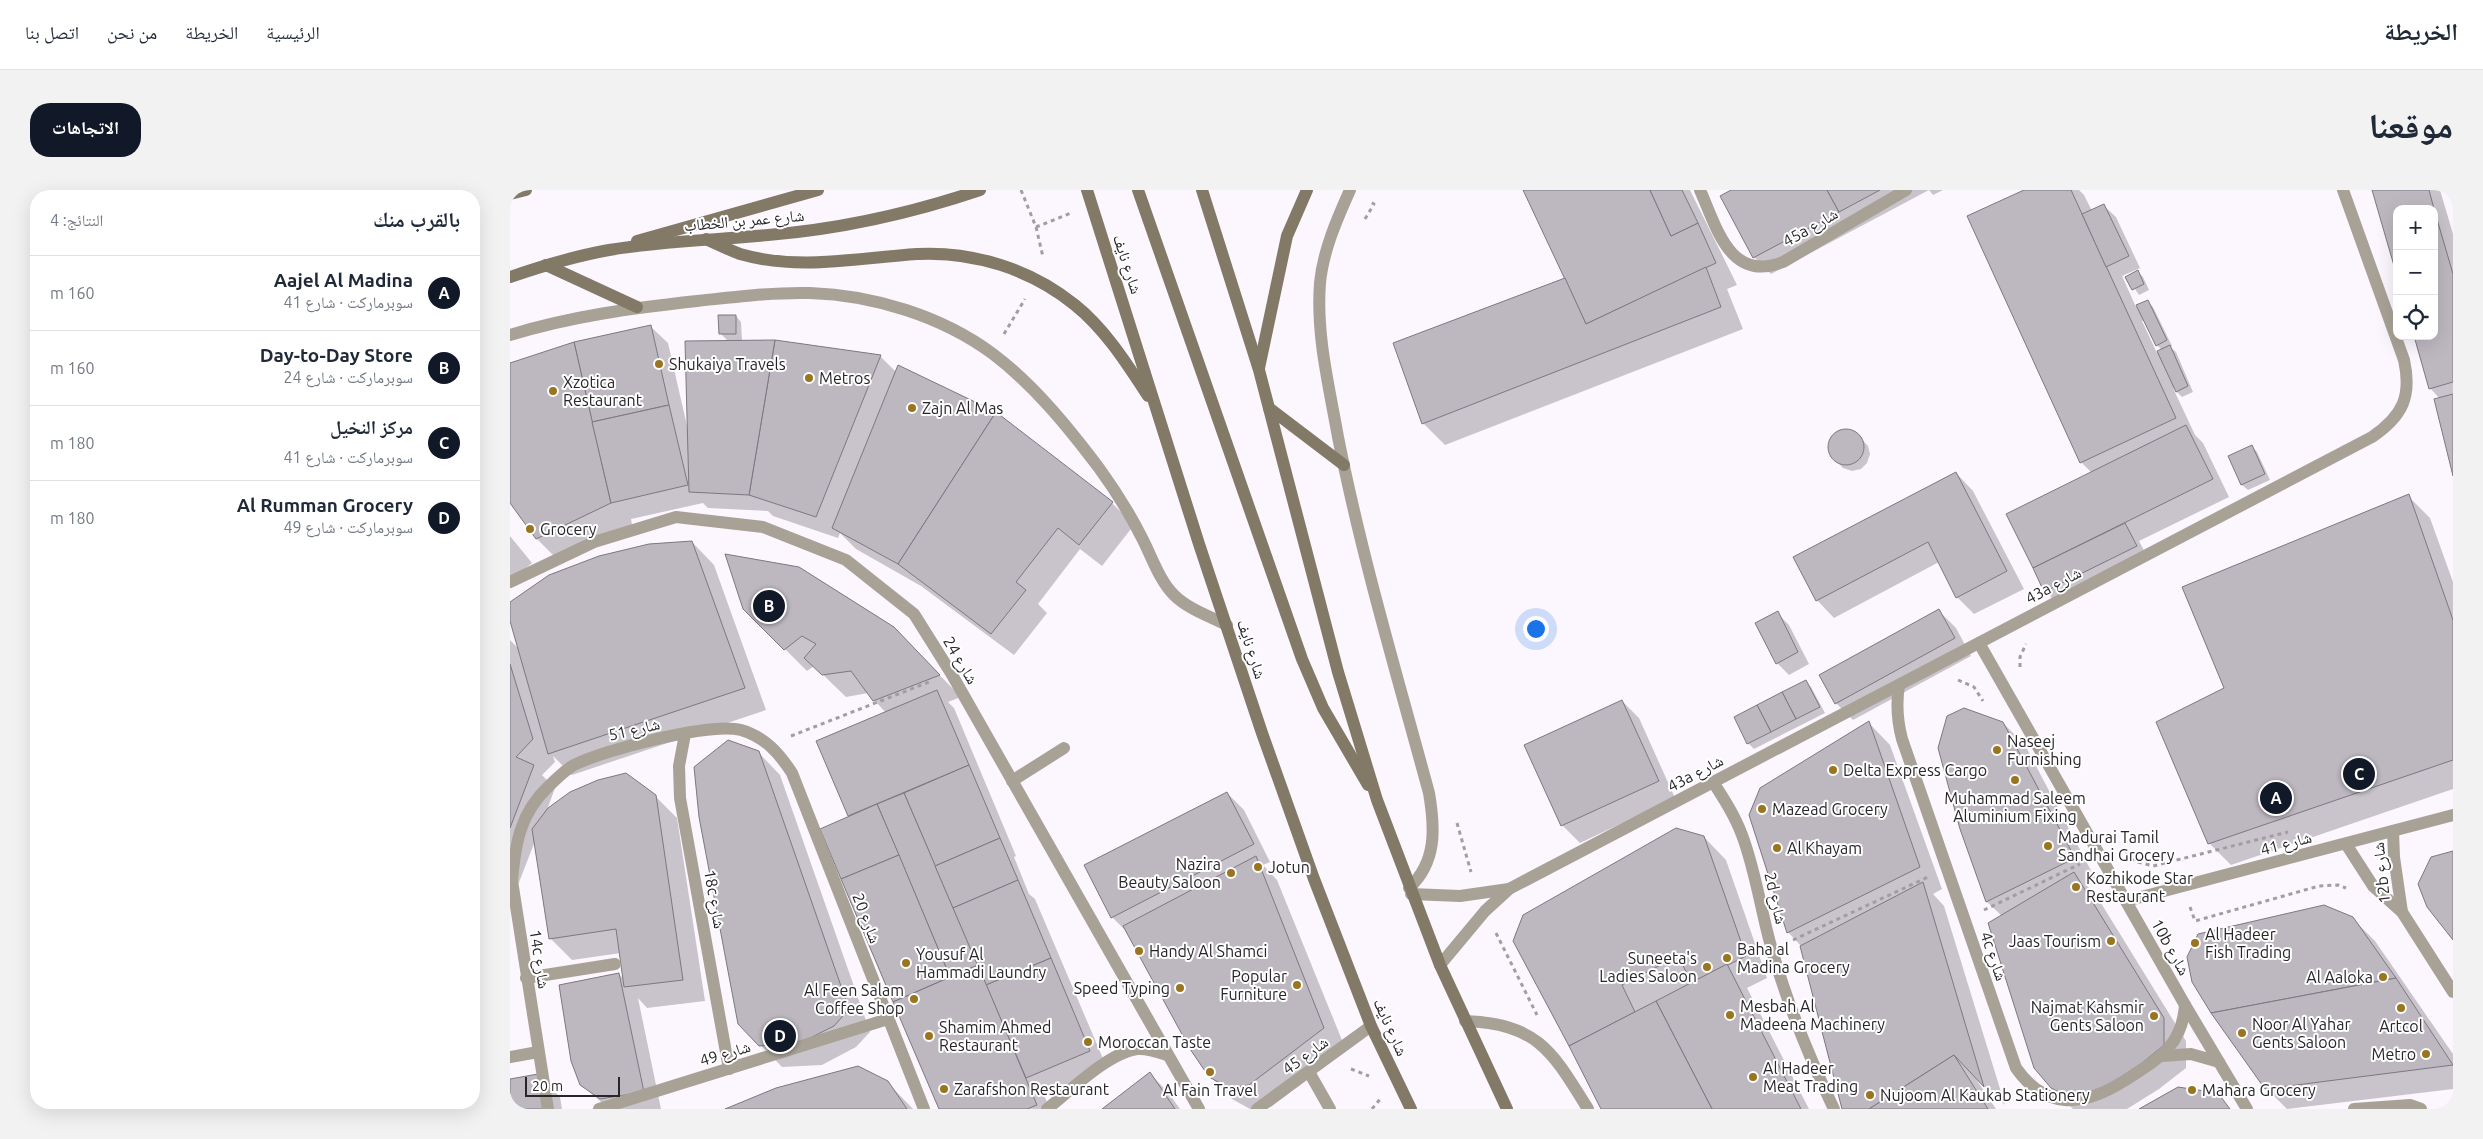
<!DOCTYPE html>
<html lang="ar">
<meta charset="utf-8">
<style>
body{margin:0;font-family:Ubuntu,"Noto Naskh Arabic",sans-serif;background:#f2f2f3;color:#1f2937;direction:rtl}
.controls{position:absolute;right:15px;top:15px;display:grid;overflow:hidden;border-radius:10px;box-shadow:0 5px 20px #0002}
.controls button{width:45px;height:45px;display:grid;place-items:center;padding:0;border:0;border-bottom:1px solid #e0e1e3;background:#fff;color:#1f2937;font:25px sans-serif}
.scale{position:absolute;left:15px;bottom:12px;width:95px;box-sizing:border-box;padding-left:5px;border:2px solid #272529;border-top:0;font-size:14px;line-height:18px;white-space:nowrap;color:#272529;-webkit-text-stroke:4px #fff;paint-order:stroke}
.you{position:absolute;left:1025px;top:438px;width:18px;height:18px;margin:-12px;border:4px solid #fff;border-radius:50%;background:#1a73e8;box-shadow:0 0 0 8px #1a73e833}
.badge{display:grid;place-items:center;width:32px;height:32px;border-radius:50%;background:#111827;color:#fff;font-size:16px;font-weight:700}
.pin{position:absolute;translate:-50% -50%;border:2px solid #fff;box-shadow:0 1px 5px #0006}
.list{margin:0;padding:0;list-style:none}
h2{display:flex;justify-content:space-between;align-items:center;height:65px;margin:0;padding:0 20px;font-size:21px}
h2 small{font-size:16px;font-weight:400;color:#747a83}
.list li{display:grid;grid-template-columns:32px 1fr auto;gap:15px;align-items:center;box-sizing:border-box;height:75px;padding:0 20px;border-top:1px solid #e0e1e3}
.list b{display:block;font-size:19px;white-space:nowrap}
.list p{margin:0;font-size:16px;white-space:nowrap;color:#747a83}
.list em{font-size:16px;font-style:normal;color:#747a83}
.icon{flex:none;width:28px;height:28px;fill:none;stroke:currentColor;stroke-width:2;stroke-linecap:round;stroke-linejoin:round}
.map{position:relative;flex:none;width:1943px;height:919px;overflow:hidden;direction:ltr;border-radius:20px}
header{display:flex;align-items:center;gap:30px;box-sizing:border-box;height:70px;padding:0 25px;background:#fff;border-bottom:1px solid #e0e1e3}
header strong{font-size:24px}
nav{display:flex;gap:28px;margin-inline-start:auto;font-size:18px}
.intro{display:flex;align-items:center;justify-content:space-between;box-sizing:border-box;height:120px;padding:0 30px}
h1{margin:0;font-size:35px}
.button{padding:12px 22px;border-radius:20px;background:#111827;color:#fff;font-size:18px;font-weight:700}
main{display:flex;gap:30px;padding:0 30px}
aside{flex:1;background:#fff;border-radius:20px;box-shadow:0 5px 20px #0002}
.map>svg:first-child{display:block}
</style>
<header>
<strong>الخريطة</strong>
<nav><a>الرئيسية</a><a>الخريطة</a><a>من نحن</a><a>اتصل بنا</a></nav>
</header>
<div class="intro"><h1>موقعنا</h1><a class="button">الاتجاهات</a></div>
<main>
<div class="map">
<svg width="1943" height="919" viewBox="0 0 1943 919">
<rect width="100%" height="100%" fill="#fcf6fe"/>
<g fill="#0003" fill-rule="evenodd">
<polygon points="1014,0 1180,0 1227,95 1217,99 1233,139 935,255 913,233 1056,88"/>
<polygon points="1223,0 1433,0 1423,5 1419,0 1261,84 1244,67"/>
<path d="M 1517,0 L 1569,0 L 1574,5 L 1582,21 L 1594,16 L 1606,27 L 1630,78 L 1612,86 L 1626,117 L 1637,111 L 1643,117 L 1662,156 L 1660,157 L 1666,162 L 1683,202 L 1672,207 L 1663,198 L 1685,245 L 1693,253 L 1719,307 L 1629,351 L 1638,368 L 1547,413 L 1535,401 L 1498,325 L 1582,283 L 1571,272 ZM 1634,130 L 1647,155 L 1652,160 L 1647,163 L 1632,131 Z"/>
<polygon points="1863,0 1930,0 1943,44 1943,281 1930,209 1920,198 1924,146 1924,19 1887,19"/>
<polygon points="1628,82 1633,87 1639,100 1629,105 1617,87"/>
<polygon points="226,126 231,132 232,151 370,166 386,182 602,313 624,335 592,376 570,359 528,414 537,423 504,465 411,396 346,359 330,343 328,348 263,326 258,321 198,318 193,313 121,329 122,335 49,371 27,349 0,311 0,174 140,136 158,153 178,240 218,151 210,143"/>
<polygon points="1337,240 1346,243 1358,256 1360,264 1357,273 1351,279 1342,281 1333,278 1321,265 1319,256 1322,247 1329,241"/>
<polygon points="1742,256 1747,262 1760,290 1738,300 1732,295 1719,266"/>
<polygon points="1446,283 1463,301 1514,399 1464,424 1447,407 1429,372 1324,428 1307,410"/>
<polygon points="1898,306 1920,328 1943,392 1943,599 1721,675 1699,653 1716,498"/>
<polygon points="0,346 22,373 0,391"/>
<polygon points="182,352 204,375 256,520 62,585 43,566 45,572 32,585 45,598 37,620 145,606 167,628 195,811 137,818 128,808 151,919 99,919 71,894 109,784 114,790 111,763 62,770 40,748 25,651 8,695 0,692 0,450 10,460 0,427 0,413"/>
<polygon points="1429,421 1446,438 1461,466 1343,530 1326,513"/>
<polygon points="1267,423 1279,435 1299,474 1279,485 1267,473"/>
<polygon points="257,441 406,461 451,507 438,512 444,518 506,666 504,667 519,704 525,709 597,878 534,905 540,919 430,919 333,689 340,627 308,552 376,523 358,503 336,507 304,476 297,481"/>
<polygon points="1296,492 1301,497 1315,523 1244,559 1238,553"/>
<polygon points="1112,511 1129,528 1165,608 1070,653 1052,635"/>
<polygon points="1359,533 1380,555 1432,699 1423,704 1434,716 1495,915 1466,889 1486,919 1333,919 1291,756 1278,742"/>
<polygon points="1493,533 1515,555 1586,690 1576,695 1586,705 1676,851 1676,878 1649,899 1617,919 1563,919 1542,898 1492,726 1477,712 1451,639"/>
<polygon points="248,562 270,585 360,842 346,857 312,875 272,877 229,833"/>
<polygon points="717,603 734,620 760,672 753,675 767,690 836,860 761,917 748,919 740,919 722,909 700,886 619,744 602,727"/>
<polygon points="1194,647 1216,670 1257,788 1237,798 1299,919 1092,919 1004,751"/>
<polygon points="1842,728 1865,751 1943,864 1943,899 1777,919 1756,898"/>
<polygon points="640,884 657,901 670,919 594,919"/>
<polygon points="28,885 50,907 52,919 0,919 0,890"/>
<polygon points="377,892 403,919 218,919"/>
</g>
<g fill="#bdb7c0" stroke="#7d7780">
<polygon points="1013,0 1140,0 1161,46 1188,33 1206,73 1076,134"/>
<polygon points="1140,0 1172,0 1188,33 1161,46"/>
<polygon points="1221,0 1317,0 1329,22 1243,68 1210,6"/>
<polygon points="1317,0 1370,0 1329,22"/>
<polygon points="1514,0 1561,0 1666,228 1570,273 1457,26"/>
<polygon points="1862,0 1919,0 1924,19 1887,19 1887,86"/>
<polygon points="1594,14 1619,66 1596,77 1572,24"/>
<polygon points="1924,19 1943,84 1943,192 1919,199 1904,146 1924,146"/>
<polygon points="1196,77 1211,117 912,234 883,153 1055,88 1076,134"/>
<polygon points="1628,80 1634,94 1622,100 1615,87"/>
<polygon points="1638,110 1657,150 1646,156 1626,115"/>
<polygon points="208,125 226,125 226,144 209,144"/>
<polygon points="141,135 159,215 82,232 64,152"/>
<polygon points="265,150 371,165 306,327 239,305"/>
<polygon points="265,150 239,305 179,302 175,151"/>
<polygon points="64,152 101,313 26,349 0,313 0,173"/>
<polygon points="1660,155 1678,196 1666,202 1647,161"/>
<polygon points="388,175 486,222 388,374 322,338"/>
<polygon points="1943,204 1943,286 1924,209"/>
<polygon points="159,215 178,295 101,313 82,232"/>
<polygon points="486,222 603,312 569,355 548,338 506,392 516,400 481,444 388,374"/>
<polygon points="1676,235 1703,289 1523,378 1496,324"/>
<circle cx="1336" cy="257" r="18"/>
<polygon points="1742,255 1755,284 1731,295 1718,266"/>
<polygon points="1446,282 1497,381 1446,408 1418,352 1306,411 1283,367"/>
<polygon points="1899,304 1943,430 1943,570 1698,654 1646,532 1714,498 1672,397"/>
<polygon points="1615,333 1627,356 1534,402 1523,378"/>
<polygon points="182,351 235,498 38,564 0,431 0,412 39,385 89,366 139,354"/>
<polygon points="215,364 289,377 384,437 430,485 363,511 341,481 312,485 294,468 306,454 292,446 274,460 233,419"/>
<polygon points="1429,419 1445,448 1325,514 1309,485"/>
<polygon points="1268,421 1288,462 1266,474 1245,433"/>
<polygon points="0,474 23,549 6,567 24,575 0,638"/>
<polygon points="1296,490 1310,517 1286,529 1272,502"/>
<polygon points="427,500 459,575 338,626 306,551"/>
<polygon points="1272,502 1286,529 1261,542 1247,515"/>
<polygon points="1112,510 1149,591 1051,636 1014,555"/>
<polygon points="1247,515 1261,542 1237,554 1224,527"/>
<polygon points="1454,518 1493,532 1565,668 1476,712 1450,639 1428,558 1437,526"/>
<polygon points="1359,531 1410,677 1277,743 1239,625 1250,598"/>
<polygon points="218,550 249,561 339,819 324,836 290,853 249,856 228,834 189,627 184,577"/>
<polygon points="459,575 490,648 425,676 394,603"/>
<polygon points="116,583 146,605 173,790 114,797 106,739 39,749 22,639 38,618 60,602 88,590"/>
<polygon points="717,602 744,654 601,728 574,675"/>
<polygon points="394,603 468,775 440,787 367,614"/>
<polygon points="367,614 389,665 331,689 310,639"/>
<polygon points="1166,638 1194,646 1236,766 1182,793 1168,766 1112,795 1125,822 1059,856 1003,751 1013,725"/>
<polygon points="490,648 508,690 443,718 425,676"/>
<polygon points="1943,661 1943,750 1917,717 1908,694 1921,667"/>
<polygon points="389,665 440,787 383,812 331,689"/>
<polygon points="746,666 814,838 739,895 719,898 699,887 680,859 613,736"/>
<polygon points="1564,682 1654,828 1654,855 1627,877 1593,898 1561,908 1541,898 1524,878 1478,733"/>
<polygon points="508,690 541,768 476,795 443,718"/>
<polygon points="1413,692 1474,897 1444,865 1359,919 1332,919 1290,756"/>
<polygon points="1814,715 1843,727 1886,788 1701,823 1682,792 1677,767 1688,744"/>
<polygon points="541,768 580,861 516,888 476,795"/>
<polygon points="1217,774 1291,919 1202,919 1146,811"/>
<polygon points="468,775 527,915 517,919 429,919 383,812"/>
<polygon points="109,783 134,902 90,909 70,895 61,871 49,795"/>
<polygon points="1886,788 1943,875 1755,899 1701,823"/>
<polygon points="1146,811 1202,919 1091,919 1059,856"/>
<polygon points="1444,865 1478,919 1359,919"/>
<polygon points="348,876 378,891 397,919 215,919 266,898"/>
<polygon points="640,882 665,919 592,919"/>
<polygon points="28,884 34,919 0,919 0,889"/>
<polygon points="1668,897 1708,903 1720,919 1629,919"/>
</g>
<g fill="none" stroke-linecap="round" stroke-linejoin="round">
<g stroke="#a19da3" stroke-width="3" stroke-dasharray="4 4" stroke-linecap="butt">
<polyline points="511,0 526,37 533,67"/>
<polyline points="855,29 864,14 859,11"/>
<polyline points="526,37 561,23"/>
<polyline points="494,144 515,109"/>
<polyline points="1510,477 1510,467 1516,454"/>
<polyline points="1448,490 1464,497 1473,511"/>
<polyline points="281,546 419,492"/>
<polyline points="947,633 961,682"/>
<polyline points="1616,662 1624,671 1643,676 1778,642"/>
<polyline points="1680,717 1685,731 1809,696 1828,695 1836,698"/>
<polyline points="1474,720 1570,674"/>
<polyline points="986,743 1027,825"/>
<polyline points="1283,750 1418,687"/>
<polyline points="841,879 859,886"/>
<polyline points="862,919 871,908"/>
</g>
<g stroke="#a8a296" stroke-width="12">
<path d="M 840,0 C 827,29 813,61 810,93 C 806,145 819,196 828,247 C 852,368 887,485 919,603 C 925,638 927,672 899,698"/>
<path d="M 0,145 C 62,126 123,118 187,111 C 225,107 262,102 300,103 C 363,105 432,126 483,164 C 524,195 558,237 589,278 C 605,300 620,324 632,348 C 642,367 649,390 664,405 C 678,419 699,426 717,435"/>
<polyline points="502,591 554,558"/>
<path d="M 955,831 C 1028,834 1042,861 1078,919"/>
<polyline points="799,882 820,919"/>
<polyline points="1844,919 1900,915 1911,919"/>
</g>
<g stroke="#a8a296" stroke-width="12">
<path d="M 1190,0 C 1207,38 1220,93 1273,72 L 1396,0"/>
<polyline points="0,392 84,352 166,327 253,337 336,370 404,424 441,483 689,919"/>
<polyline points="1469,453 1675,815 1737,919"/>
<path d="M 1389,495 C 1386,514 1387,530 1392,549 L 1506,878 C 1535,919 1571,918 1614,891 C 1646,870 1672,858 1675,815"/>
<polyline points="175,544 169,576 170,608 219,879"/>
<path d="M 1203,592 C 1214,609 1225,626 1232,645 C 1246,682 1251,722 1262,760 C 1278,815 1299,867 1324,919"/>
<polyline points="1883,641 1884,667 1892,722"/>
<polyline points="1836,654 1863,696 1892,722 1943,802"/>
<polyline points="901,704 950,706 999,699"/>
<polyline points="1616,711 1943,625"/>
<path d="M 930,775 L 975,721 L 999,699 L 1862,247 C 1893,226 1902,206 1894,170 L 1833,0"/>
<polyline points="16,788 105,774"/>
<polyline points="1652,866 1681,864 1709,872"/>
<polyline points="0,867 28,862"/>
<path d="M 38,919 L 2,691 C 5,655 10,623 38,597 C 45,590 55,580 64,575 C 94,560 200,532 231,540 C 255,547 269,563 282,583 L 414,919"/>
<polyline points="89,919 378,829"/>
<path d="M 537,919 C 560,901 598,863 627,859 C 638,858 648,862 657,865"/>
<polyline points="747,919 861,836"/>
</g>
<g stroke="#827967" stroke-width="12">
<polyline points="577,0 689,354 752,543 804,689 861,836 901,919"/>
<polyline points="628,0 792,469 813,518 858,595"/>
<polyline points="692,0 749,180 828,482 867,610 930,775 997,919"/>
<polyline points="0,4 16,0"/>
<path d="M 196,49 C 207,54 219,60 230,64 C 289,81 347,68 407,64 C 463,61 521,79 565,115 C 595,139 617,174 638,206"/>
<polyline points="127,51 308,0"/>
<polyline points="36,75 127,117"/>
<path d="M 0,87 C 32,76 65,66 99,60 C 152,51 205,50 258,45 C 330,39 402,23 470,0"/>
<polyline points="749,178 777,46 797,0"/>
<polyline points="759,218 834,275"/>
</g>
</g>
<g fill="#997520" stroke="#fff" stroke-width="2">
<circle cx="149" cy="174" r="5"/>
<circle cx="299" cy="188" r="5"/>
<circle cx="43" cy="201" r="5"/>
<circle cx="402" cy="218" r="5"/>
<circle cx="20" cy="339" r="5"/>
<circle cx="1487" cy="560" r="5"/>
<circle cx="1323" cy="580" r="5"/>
<circle cx="1505" cy="590" r="5"/>
<circle cx="1252" cy="619" r="5"/>
<circle cx="1538" cy="656" r="5"/>
<circle cx="1267" cy="658" r="5"/>
<circle cx="748" cy="677" r="5"/>
<circle cx="721" cy="683" r="5"/>
<circle cx="1566" cy="697" r="5"/>
<circle cx="1601" cy="751" r="5"/>
<circle cx="1685" cy="753" r="5"/>
<circle cx="629" cy="761" r="5"/>
<circle cx="1217" cy="768" r="5"/>
<circle cx="396" cy="773" r="5"/>
<circle cx="1197" cy="777" r="5"/>
<circle cx="1873" cy="787" r="5"/>
<circle cx="787" cy="795" r="5"/>
<circle cx="670" cy="798" r="5"/>
<circle cx="404" cy="809" r="5"/>
<circle cx="1891" cy="818" r="5"/>
<circle cx="1220" cy="825" r="5"/>
<circle cx="1644" cy="826" r="5"/>
<circle cx="1732" cy="843" r="5"/>
<circle cx="419" cy="846" r="5"/>
<circle cx="578" cy="852" r="5"/>
<circle cx="1916" cy="864" r="5"/>
<circle cx="700" cy="882" r="5"/>
<circle cx="1243" cy="887" r="5"/>
<circle cx="434" cy="899" r="5"/>
<circle cx="1682" cy="900" r="5"/>
<circle cx="1360" cy="905" r="5"/>
</g>
<g text-anchor="middle" stroke-width="4" stroke-linejoin="round" paint-order="stroke">
<g font-size="16" fill="#272529" stroke="#fff">
<text transform="translate(234 30) rotate(-5)" y="6">شارع عمر بن الخطاب</text>
<text transform="translate(1300 37) rotate(-30)" y="6">45a شارع</text>
<text transform="translate(618 74) rotate(72)" y="6">شارع نايف</text>
<text transform="translate(1543 395) rotate(-28)" y="6">43a شارع</text>
<text transform="translate(742 459) rotate(72)" y="6">شارع نايف</text>
<text transform="translate(451 470) rotate(59)" y="6">شارع 24</text>
<text transform="translate(124 539) rotate(-13)" y="6">شارع 51</text>
<text transform="translate(1185 583) rotate(-28)" y="6">43a شارع</text>
<text transform="translate(1776 653) rotate(-15)" y="6">شارع 41</text>
<text transform="translate(1871 683) rotate(-96)" y="6">12b شارع</text>
<text transform="translate(1266 708) rotate(77)" y="6">2d شارع</text>
<text transform="translate(205 709) rotate(80)" y="6">18c شارع</text>
<text transform="translate(357 728) rotate(69)" y="6">شارع 20</text>
<text transform="translate(1661 757) rotate(61)" y="6">10b شارع</text>
<text transform="translate(1484 766) rotate(71)" y="6">4c شارع</text>
<text transform="translate(30 769) rotate(81)" y="6">14c شارع</text>
<text transform="translate(881 837) rotate(66)" y="6">شارع نايف</text>
<text transform="translate(215 863) rotate(-17)" y="6">شارع 49</text>
<text transform="translate(795 865) rotate(-36)" y="6">شارع 45</text>
</g>
<g font-size="16" fill="#272529" stroke="#fff" text-anchor="start">
<text x="159" y="180">Shukaiya Travels</text>
<text x="309" y="194">Metros</text>
<text x="53" y="198">Xzotica<tspan x="53" dy="18">Restaurant</tspan></text>
<text x="412" y="224">Zajn Al Mas</text>
<text x="30" y="345">Grocery</text>
<text x="1497" y="557">Naseej<tspan x="1497" dy="18">Furnishing</tspan></text>
<text x="1333" y="586">Delta Express Cargo</text>
<text x="1505" y="614" text-anchor="middle">Muhammad Saleem<tspan x="1505" dy="18">Aluminium Fixing</tspan></text>
<text x="1262" y="625">Mazead Grocery</text>
<text x="1548" y="653">Madurai Tamil<tspan x="1548" dy="18">Sandhai Grocery</tspan></text>
<text x="1277" y="664">Al Khayam</text>
<text x="711" y="680" text-anchor="end">Nazira<tspan x="711" dy="18">Beauty Saloon</tspan></text>
<text x="758" y="683">Jotun</text>
<text x="1576" y="694">Kozhikode Star<tspan x="1576" dy="18">Restaurant</tspan></text>
<text x="1695" y="750">Al Hadeer<tspan x="1695" dy="18">Fish Trading</tspan></text>
<text x="1591" y="757" text-anchor="end">Jaas Tourism</text>
<text x="1227" y="765">Baha al<tspan x="1227" dy="18">Madina Grocery</tspan></text>
<text x="639" y="767">Handy Al Shamci</text>
<text x="406" y="770">Yousuf Al<tspan x="406" dy="18">Hammadi Laundry</tspan></text>
<text x="1187" y="774" text-anchor="end">Suneeta's<tspan x="1187" dy="18">Ladies Saloon</tspan></text>
<text x="777" y="792" text-anchor="end">Popular<tspan x="777" dy="18">Furniture</tspan></text>
<text x="1863" y="793" text-anchor="end">Al Aaloka</text>
<text x="660" y="804" text-anchor="end">Speed Typing</text>
<text x="394" y="806" text-anchor="end">Al Feen Salam<tspan x="394" dy="18">Coffee Shop</tspan></text>
<text x="1230" y="822">Mesbah Al<tspan x="1230" dy="18">Madeena Machinery</tspan></text>
<text x="1634" y="823" text-anchor="end">Najmat Kahsmir<tspan x="1634" dy="18">Gents Saloon</tspan></text>
<text x="1742" y="840">Noor Al Yahar<tspan x="1742" dy="18">Gents Saloon</tspan></text>
<text x="1891" y="842" text-anchor="middle">Artcol</text>
<text x="429" y="843">Shamim Ahmed<tspan x="429" dy="18">Restaurant</tspan></text>
<text x="588" y="858">Moroccan Taste</text>
<text x="1906" y="870" text-anchor="end">Metro</text>
<text x="1253" y="884">Al Hadeer<tspan x="1253" dy="18">Meat Trading</tspan></text>
<text x="444" y="905">Zarafshon Restaurant</text>
<text x="700" y="906" text-anchor="middle">Al Fain Travel</text>
<text x="1692" y="906">Mahara Grocery</text>
<text x="1370" y="911">Nujoom Al Kaukab Stationery</text>
</g>
</g>
</svg>
<div class="controls">
<button>+</button>
<button>−</button>
<button><svg class="icon" aria-label="locate" viewBox="0 0 24 24"><circle cx="12" cy="12" r="6"/><path d="M12 2v4M12 18v4M2 12h4M18 12h4"/></svg></button>
</div>
<div class="scale">20 m</div>
<div class="you"></div>
<div class="pin badge" style="left:1766px;top:608px">A</div>
<div class="pin badge" style="left:259px;top:416px">B</div>
<div class="pin badge" style="left:1849px;top:584px">C</div>
<div class="pin badge" style="left:270px;top:846px">D</div>
</div>
<aside>
<h2>بالقرب منك<small>النتائج: 4</small></h2>
<ul class="list">
<li><span class="badge">A</span><div><b>Aajel Al Madina</b><p>سوبرماركت · شارع 41</p></div><em>160 m</em></li>
<li><span class="badge">B</span><div><b>Day-to-Day Store</b><p>سوبرماركت · شارع 24</p></div><em>160 m</em></li>
<li><span class="badge">C</span><div><b>مرکز النخیل</b><p>سوبرماركت · شارع 41</p></div><em>180 m</em></li>
<li><span class="badge">D</span><div><b>Al Rumman Grocery</b><p>سوبرماركت · شارع 49</p></div><em>180 m</em></li>
</ul>
</aside>
</main>
